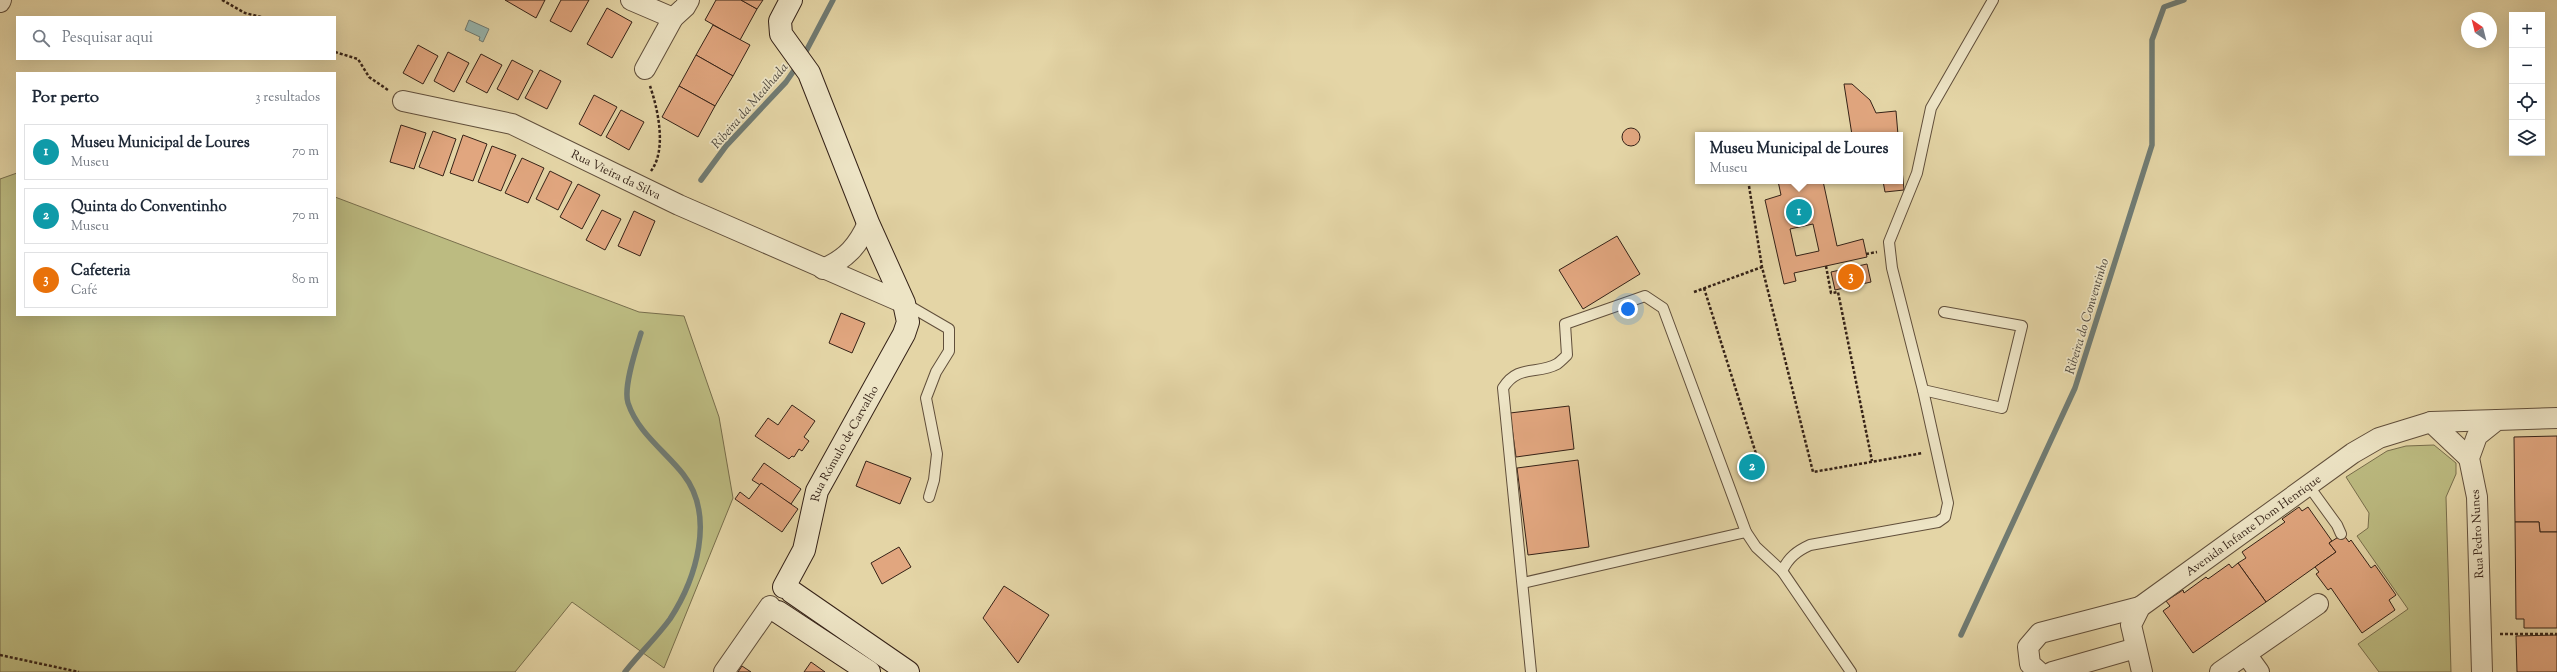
<!DOCTYPE html>
<html lang="pt">
<meta charset="utf-8">
<style>
body{margin:0;font-family:"Sorts Mill Goudy",serif;background:#f2f2f3;color:#1f2937}
.controls{position:absolute;right:12px;top:12px;display:grid;overflow:hidden;border-radius:0px;box-shadow:0 4px 16px #0002}
.controls button{width:36px;height:36px;display:grid;place-items:center;padding:0;border:0;border-bottom:1px solid #e0e1e3;background:#fff;color:#1f2937;font:20px sans-serif}
.compass{position:absolute;left:2461px;top:12px;width:36px;height:36px;border-radius:50%;background:#fff;box-shadow:0 4px 16px #0002;rotate:325deg}
.you{position:absolute;left:1628px;top:309px;width:14px;height:14px;margin:-10px;border:3px solid #fff;border-radius:50%;background:#1a73e8;box-shadow:0 0 0 6px #1a73e833}
.badge{display:grid;place-items:center;width:26px;height:26px;border-radius:50%;background:#d93025;color:#fff;font-size:13px;font-weight:700}
.pin{position:absolute;translate:-50% -50%;border:2px solid #fff;box-shadow:0 1px 4px #0006}
.popup{position:absolute;left:1695px;top:132px;width:208px;height:52px;box-sizing:border-box;display:grid;place-content:center;border-radius:0px;background:#fff;filter:drop-shadow(0 1px 3px #0005);font-size:13px;white-space:nowrap;color:#747a83}
.popup b{font-size:15px;color:#1f2937}
.popup::after{content:'';position:absolute;left:50%;top:100%;margin-left:-8px;border:8px solid transparent;border-top-color:#fff}
.list{margin:0;padding:0;list-style:none}
h2{display:flex;justify-content:space-between;align-items:center;height:52px;margin:0;padding:0 16px;font-size:17px}
h2 small{font-size:13px;font-weight:400;color:#747a83}
.list li{display:grid;grid-template-columns:26px 1fr auto;gap:12px;align-items:center;box-sizing:border-box;height:56px;margin:0 8px 8px;padding:0 8px;border:1px solid #e0e1e3;border-radius:0px}
.list b{display:block;font-size:15px;white-space:nowrap}
.list p{margin:0;font-size:13px;white-space:nowrap;color:#747a83}
.list em{font-size:13px;font-style:normal;color:#747a83}
.icon{flex:none;width:22px;height:22px;fill:none;stroke:currentColor;stroke-width:2;stroke-linecap:round;stroke-linejoin:round}
.map{position:relative;flex:none;width:2557px;height:672px;overflow:hidden}
.search{position:absolute;background:#fff;box-shadow:0 4px 16px #0002;left:16px;top:16px;width:320px;height:44px;display:flex;align-items:center;gap:10px;box-sizing:border-box;padding:0 14px;border-radius:0px;color:#747a83;font-size:15px}
.panel{position:absolute;background:#fff;box-shadow:0 4px 16px #0002;left:16px;top:72px;width:320px;height:244px;border-radius:0px}
.map>svg:first-child{display:block}
</style>
<div class="map">
<svg width="2557" height="672" viewBox="0 0 2557 672">
<rect width="100%" height="100%" fill="#e4d5a6"/>
<filter id="stains"><feTurbulence type="fractalNoise" baseFrequency=".005" numOctaves="4"/><feColorMatrix values="0 0 0 0 .2 0 0 0 0 .09 0 0 0 0 .02 0 0 0 .5 -.17"/></filter>
<radialGradient id="worn" r=".72"><stop offset=".6" stop-color="#630" stop-opacity="0"/><stop offset="1" stop-color="#630" stop-opacity=".3"/></radialGradient>
<g fill="#bcbb81" stroke="#786e4c">
<polygon points="17,173 17,315 335,315 335,197 639,312 684,316 719,417 733,498 664,668 572,602 515,672 0,672 0,179"/>
<polygon points="2434,445 2456,463 2456,474 2446,497 2451,672 2379,672 2358,644 2408,609 2357,536 2368,528 2369,513 2346,477 2387,451 2406,446"/>
</g>
<polygon fill="#98b7b0" stroke="#707b73" points="469,20 489,29 483,42 479,40 480,37 465,30"/>
<g fill="none" stroke-linecap="round" stroke-linejoin="round">
<g stroke="#707b73" stroke-width="5.5">
<polyline points="803,57 833,0"/>
<polyline points="701,180 726,146 786,82 797,66"/>
<polyline points="1961,635 2075,388 2152,145 2152,40 2164,7 2184,0"/>
<path d="M 625,672 C 639,654 657,637 670,619 C 696,579 716,516 683,474 C 665,451 638,433 628,403 C 623,387 636,349 641,333"/>
</g>
</g>
<g fill="#e1a67f" stroke="#352217" fill-rule="evenodd">
<polygon points="505,0 545,0 536,18"/>
<polygon points="561,0 589,0 571,32 550,21"/>
<polygon points="716,0 741,0 757,9 740,40 705,20"/>
<polygon points="741,0 763,0 757,9"/>
<polygon points="607,8 632,22 612,58 587,44"/>
<polygon points="713,25 750,45 733,76 696,55"/>
<polygon points="418,45 438,56 423,84 403,73"/>
<polygon points="448,52 469,63 454,92 434,81"/>
<polygon points="481,54 502,65 487,93 466,82"/>
<polygon points="696,55 733,76 715,106 679,86"/>
<polygon points="512,60 533,71 518,100 497,89"/>
<polygon points="540,70 561,81 547,109 525,98"/>
<polygon points="1844,84 1852,84 1870,100 1876,113 1896,111 1898,135 1852,135"/>
<polygon points="679,86 715,106 698,137 662,117"/>
<polygon points="594,95 617,107 601,136 579,124"/>
<polygon points="621,110 644,122 629,150 606,137"/>
<polygon points="401,125 426,133 414,169 390,162"/>
<circle cx="1631" cy="137" r="9"/>
<polygon points="433,131 456,139 443,176 419,167"/>
<polygon points="463,135 487,144 473,181 450,173"/>
<polygon points="492,146 516,155 501,191 478,182"/>
<polygon points="1900,149 1904,190 1885,192 1883,181 1900,181"/>
<polygon points="522,158 544,168 528,203 505,193"/>
<polygon points="550,171 572,182 558,210 536,199"/>
<path d="M 1778,181 L 1823,181 L 1837,246 L 1863,239 L 1867,257 L 1794,273 L 1796,281 L 1784,284 L 1765,200 L 1781,195 ZM 1813,224 L 1819,251 L 1796,256 L 1790,229 Z"/>
<polygon points="578,184 600,195 582,229 560,217"/>
<polygon points="602,210 621,219 605,250 586,240"/>
<polygon points="634,211 655,221 640,256 618,246"/>
<polygon points="1617,236 1640,274 1583,309 1559,270"/>
<polygon points="1867,264 1871,282 1835,290 1831,272"/>
<polygon points="841,313 865,323 852,353 829,343"/>
<polygon points="792,405 815,421 804,437 809,441 802,451 799,449 794,457 792,456 789,459 755,436 768,418 778,425"/>
<polygon points="1569,406 1574,449 1516,457 1510,413"/>
<polygon points="2557,436 2557,532 2540,532 2539,522 2515,522 2514,437"/>
<polygon points="1578,460 1589,547 1528,555 1517,468"/>
<polygon points="866,461 911,478 900,504 856,486"/>
<polygon points="764,463 801,489 791,504 752,480"/>
<polygon points="761,483 798,509 782,532 735,499 740,492 749,499"/>
<polygon points="2299,507 2302,511 2308,507 2332,541 2329,543 2336,552 2266,602 2238,563 2246,558 2242,552 2285,522 2282,519"/>
<polygon points="2515,522 2539,522 2540,532 2557,532 2557,628 2524,628 2524,619 2516,619"/>
<polygon points="2343,534 2349,542 2351,540 2371,568 2375,565 2396,595 2389,600 2395,610 2362,633 2331,588 2328,590 2316,574 2319,572 2315,567 2336,552 2329,543"/>
<polygon points="899,547 911,567 882,584 871,563"/>
<polygon points="2238,563 2266,602 2193,653 2163,611 2170,606 2166,601 2183,590 2184,593 2206,577 2208,579 2229,564 2232,568"/>
<polygon points="1004,586 1049,615 1018,663 983,618"/>
<polygon points="2557,635 2557,672 2517,672 2516,636"/>
<polygon points="811,662 825,672 804,672"/>
<polygon points="742,666 751,672 738,672"/>
</g>
<g fill="none" stroke-linecap="round" stroke-linejoin="round">
<defs>
<g id="lane">
<polyline points="906,304 949,329 949,351 936,372 926,398 937,454 934,480 929,497"/>
<polyline points="1944,312 2022,326 2002,408 1923,390 1892,268 1889,242 1917,173 1931,108 1993,0"/>
<polyline points="2308,485 2337,525 2341,534"/>
<polyline points="1523,583 1746,532"/>
<path d="M 1531,672 L 1503,388 C 1518,364 1537,375 1557,364 C 1560,362 1564,358 1567,355 L 1565,324 L 1645,296 L 1663,308 L 1746,532 L 1756,547 L 1782,571"/>
<path d="M 1851,672 L 1782,571 C 1789,557 1797,551 1810,545 L 1938,522 L 1945,517 L 1948,503 L 1923,390"/>
</g>
<g id="street">
<polyline points="631,0 673,18"/>
<polyline points="0,2 1,0"/>
<polyline points="645,69 673,18 685,7 689,0"/>
<path id="s1" d="M 403,101 L 512,124 L 679,205 L 904,303"/>
<path d="M 823,269 C 846,259 858,246 868,223"/>
<polyline points="2431,422 2469,458"/>
<polyline points="2246,654 2259,672"/>
<polyline points="724,672 770,606"/>
<polyline points="2039,672 2030,664 2028,647 2040,633 2140,607"/>
<polyline points="2052,672 2136,648"/>
<path id="s2" d="M 2142,672 L 2131,625 L 2140,607 L 2353,453 L 2379,438 L 2431,422 L 2497,420"/>
<polyline points="2220,672 2318,604"/>
<polyline points="2482,672 2477,497 2469,458 2477,436 2497,420 2557,418"/>
</g>
<g id="secondary">
<path id="s3" d="M 784,587 L 804,550 L 817,491 L 904,334 L 908,322 L 904,303 L 868,223 L 809,73 L 781,34 L 780,21 L 791,0"/>
<polyline points="792,592 908,672"/>
<polyline points="778,612 869,672"/>
</g>
</defs>
<use href="#lane" stroke="#614f3b" stroke-width="12"/>
<use href="#street" stroke="#614f3b" stroke-width="22"/>
<use href="#secondary" stroke="#352217" stroke-width="24"/>
<g stroke="#352217" stroke-width="2.5" stroke-dasharray="3 2" stroke-linecap="butt">
<polyline points="222,0 245,13 261,17"/>
<polyline points="335,52 358,59 369,77 388,90"/>
<path d="M 650,86 C 658,109 667,150 651,171"/>
<polyline points="1749,186 1762,267 1813,472 1923,453"/>
<polyline points="1866,254 1877,252"/>
<polyline points="1826,266 1831,293 1838,292 1872,461"/>
<polyline points="1704,288 1763,476"/>
<polyline points="1694,292 1762,267"/>
<polyline points="2500,634 2557,634"/>
<polyline points="0,655 79,672"/>
</g>
<use href="#lane" stroke="#ede4c5" stroke-width="10"/>
<use href="#street" stroke="#ede4c5" stroke-width="20"/>
<use href="#secondary" stroke="#ede4c5" stroke-width="22"/>
</g>
<g text-anchor="middle" stroke-width="3.5" stroke-linejoin="round" paint-order="stroke">
<g font-size="12" fill="#352217" stroke="#ede4c5">
<text dy="4" stroke="none"><textPath href="#s1" startOffset="227">Rua Vieira da Silva</textPath></text>
<text dy="4" stroke="none"><textPath href="#s3" startOffset="157">Rua Rómulo de Carvalho</textPath></text>
<text dy="4" stroke="none"><textPath href="#s2" startOffset="208">Avenida Infante Dom Henrique</textPath></text>
<text transform="translate(2477 534) rotate(-93)" y="4">Rua Pedro Nunes</text>
</g>
<g font-size="13" font-style="italic" fill="#4e473d" stroke="#ede4c5">
<text transform="translate(749 105) rotate(-49)" y="5">Ribeira da Mealhada</text>
<text transform="translate(2086 316) rotate(-73)" y="5">Ribeira do Conventinho</text>
</g>
</g>
<rect width="100%" height="100%" filter="url(#stains)"/>
<rect width="100%" height="100%" fill="url(#worn)"/>
</svg>
<div class="controls">
<button>+</button>
<button>−</button>
<button><svg class="icon" aria-label="locate" viewBox="0 0 24 24"><circle cx="12" cy="12" r="6"/><path d="M12 2v4M12 18v4M2 12h4M18 12h4"/></svg></button>
<button><svg class="icon" aria-label="layers" viewBox="0 0 24 24"><path d="M12 4l9 5-9 5-9-5zM3 14l9 5 9-5"/></svg></button>
</div>
<svg class="compass" viewBox="-18 -18 36 36"><path d="M0-13l5 13h-10z" fill="#e53935"/><path d="M0 13l5-13h-10z" fill="#747a83"/></svg>
<div class="you"></div>
<div class="pin badge" style="left:1799px;top:212px;background:#0f9aa8">1</div>
<div class="popup"><b>Museu Municipal de Loures</b>Museu</div>
<div class="pin badge" style="left:1752px;top:467px;background:#0f9aa8">2</div>
<div class="pin badge" style="left:1851px;top:277px;background:#e8710a">3</div>
<div class="search"><svg class="icon" aria-label="search" viewBox="0 0 24 24"><circle cx="10" cy="10" r="6"/><path d="M15 15l6 6"/></svg>Pesquisar aqui</div>
<section class="panel">
<h2>Por perto<small>3 resultados</small></h2>
<ul class="list">
<li><span class="badge" style="background:#0f9aa8">1</span><div><b>Museu Municipal de Loures</b><p>Museu</p></div><em>70 m</em></li>
<li><span class="badge" style="background:#0f9aa8">2</span><div><b>Quinta do Conventinho</b><p>Museu</p></div><em>70 m</em></li>
<li><span class="badge" style="background:#e8710a">3</span><div><b>Cafeteria</b><p>Café</p></div><em>80 m</em></li>
</ul>
</section>
</div>
